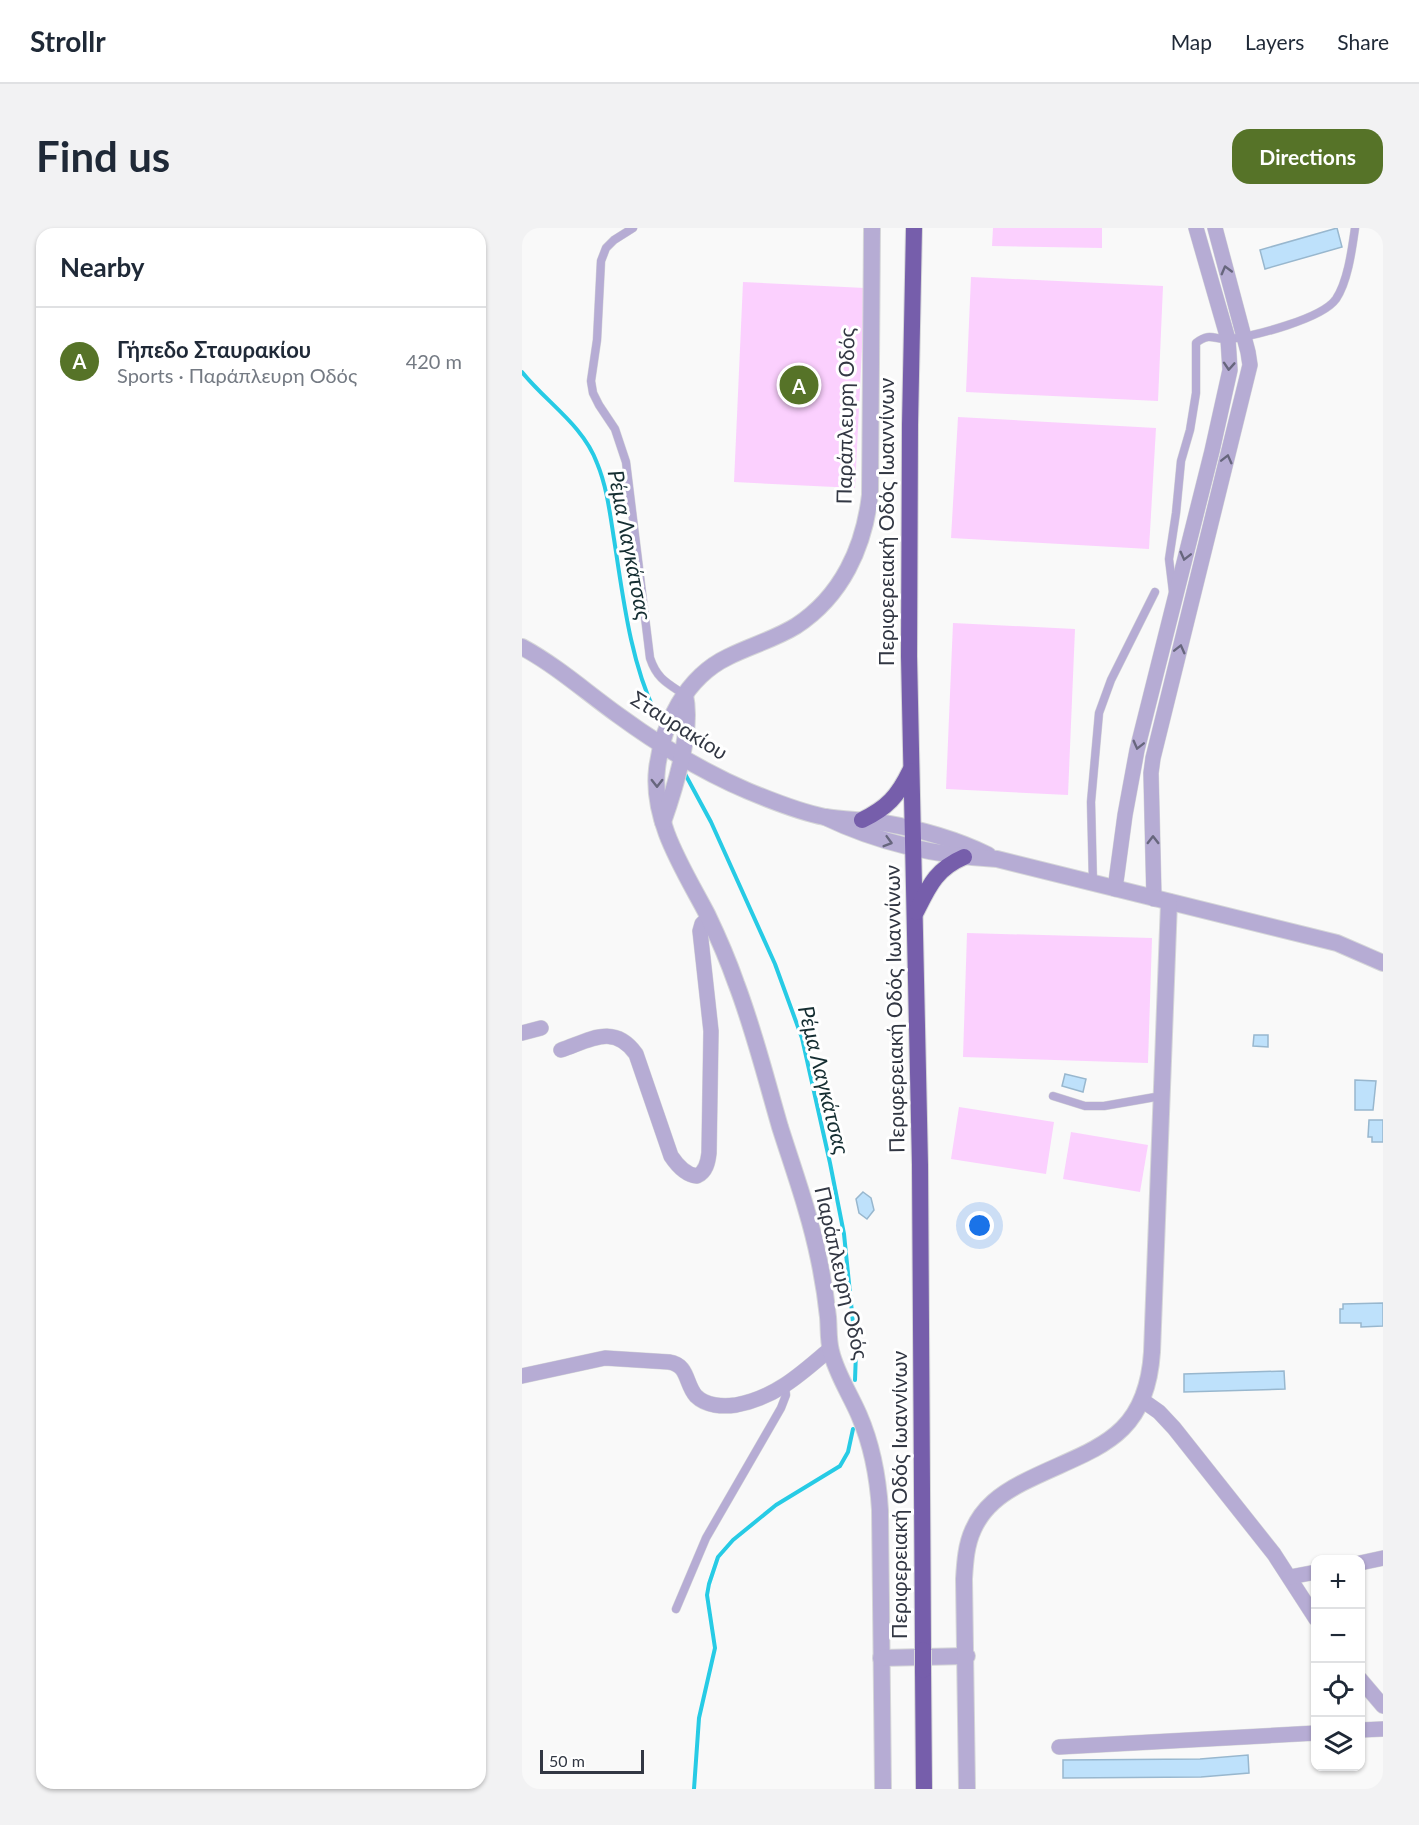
<!DOCTYPE html>
<meta charset="utf-8">
<style>
body{margin:0;font-family:Lato,sans-serif;background:#f2f2f3;color:#1f2937}
.controls{position:absolute;right:18px;bottom:18px;display:grid;overflow:hidden;border-radius:12px;box-shadow:0 2px 4px #0004}
.controls button{width:54px;height:54px;display:grid;place-items:center;padding:0;border:0;border-bottom:2px solid #e0e1e3;background:#fff;color:#1f2937;font:30px sans-serif}
.scale{position:absolute;left:18px;bottom:15px;width:104px;box-sizing:border-box;padding-left:6px;border:3px solid #323743;border-top:0;font-size:16px;line-height:21px;white-space:nowrap;color:#323743;-webkit-text-stroke:4px #fff;paint-order:stroke}
.you{position:absolute;left:458px;top:998px;width:21px;height:21px;margin:-15px;border:4px solid #fff;border-radius:50%;background:#1a73e8;box-shadow:0 0 0 9px #1a73e833}
.badge{display:grid;place-items:center;width:39px;height:39px;border-radius:50%;background:#567328;color:#fff;font-size:20px;font-weight:700}
.pin{position:absolute;translate:-50% -50%;border:3px solid #fff;box-shadow:0 2px 6px #0006}
.list{margin:0;padding:0;list-style:none}
h2{display:flex;justify-content:space-between;align-items:center;height:78px;margin:0;padding:0 24px;font-size:26px}
h2 small{font-size:20px;font-weight:400;color:#747a83}
.list li{display:grid;grid-template-columns:39px 1fr auto;gap:18px;align-items:center;box-sizing:border-box;height:108px;padding:0 24px;border-top:2px solid #e0e1e3}
.list b{display:block;font-size:22px;white-space:nowrap}
.list p{margin:0;font-size:20px;white-space:nowrap;color:#747a83}
.list em{font-size:20px;font-style:normal;color:#747a83}
.icon{flex:none;width:33px;height:33px;fill:none;stroke:currentColor;stroke-width:2;stroke-linecap:round;stroke-linejoin:round}
.map{position:relative;flex:none;width:861px;height:1561px;overflow:hidden;border-radius:18px}
header{display:flex;align-items:center;gap:36px;box-sizing:border-box;height:84px;padding:0 30px;background:#fff;border-bottom:2px solid #e0e1e3}
header strong{font-size:28px}
nav{display:flex;gap:33px;margin-inline-start:auto;font-size:21px}
.intro{display:flex;align-items:center;justify-content:space-between;box-sizing:border-box;height:144px;padding:0 36px}
h1{margin:0;font-size:42px}
.button{padding:15px 27px;border-radius:18px;background:#567328;color:#fff;font-size:21px;font-weight:700}
main{display:flex;gap:36px;padding:0 36px}
aside{flex:1;background:#fff;border-radius:18px;box-shadow:0 2px 4px #0004}
.map>svg:first-child{display:block}
</style>
<header>
<strong>Strollr</strong>
<nav><a>Map</a><a>Layers</a><a>Share</a></nav>
</header>
<div class="intro"><h1>Find us</h1><a class="button">Directions</a></div>
<main>
<aside>
<h2>Nearby<small></small></h2>
<ul class="list">
<li><span class="badge">A</span><div><b>Γήπεδο Σταυρακίου</b><p>Sports · Παράπλευρη Οδός</p></div><em>420 m</em></li>
</ul>
</aside>
<div class="map">
<svg width="861" height="1561" viewBox="0 0 861 1561">
<rect width="100%" height="100%" fill="#f9f9f9"/>
<g fill="#fbd0fe">
<polygon points="471,0 580,0 580,20 470,18"/>
<polygon points="449,49 641,58 636,173 444,164"/>
<polygon points="221,54 343,60 333,260 212,254"/>
<polygon points="436,189 634,200 627,321 429,310"/>
<polygon points="431,395 553,401 546,567 424,561"/>
<polygon points="445,705 630,710 626,835 441,829"/>
<polygon points="437,879 532,894 524,946 429,931"/>
<polygon points="549,904 626,917 618,964 541,951"/>
</g>
<g fill="none" stroke-linecap="round" stroke-linejoin="round">
<g stroke="#27cbe5" stroke-width="4">
<path d="M 0,144 C 25,175 61,197 75,235 C 85,259 88,286 92,311 C 101,368 108,432 133,484"/>
<polyline points="162,544 189,594 253,736 280,810 308,935 322,1006 334,1124 333,1152"/>
<polyline points="172,1561 177,1490 193,1420 185,1367 187,1356 196,1329 211,1312 254,1277 318,1238 326,1224 331,1201"/>
</g>
</g>
<g fill="#bee1fb" stroke="#98b7ce" stroke-width="1.5">
<polygon points="815,0 820,19 743,41 738,22"/>
<polygon points="732,807 746,807 746,819 731,818"/>
<polygon points="543,846 564,851 561,864 540,858"/>
<polygon points="833,852 854,853 851,882 833,882"/>
<polygon points="847,892 861,892 861,914 850,914 850,909 846,909"/>
<polygon points="341,964 349,970 352,982 345,991 337,985 334,971"/>
<polygon points="861,1075 861,1098 839,1099 839,1095 818,1095 818,1081 821,1081 821,1076"/>
<polygon points="762,1143 763,1161 662,1164 662,1146"/>
<polygon points="726,1527 727,1545 679,1549 541,1550 541,1532 678,1531"/>
</g>
<g fill="none" stroke-linecap="round" stroke-linejoin="round">
<defs>
<g id="service">
<path d="M 111,0 L 92,12 L 84,20 L 79,33 L 75,112 L 69,153 L 71,165 L 77,177 L 93,201 L 104,234 L 128,430 C 135,451 145,455 163,467"/>
<path d="M 651,364 L 647,331 L 654,285 L 659,233 L 668,202 L 674,165 L 674,115 C 690,103 692,113 708,111 C 732,108 800,91 814,71 C 826,53 830,21 833,0"/>
<polyline points="571,655 569,574 577,485 589,452 633,364"/>
<polyline points="531,868 563,878 582,878 639,868"/>
<polyline points="154,1381 184,1310 259,1180 264,1167 263,1158"/>
</g>
<g id="minor">
<polyline points="593,661 603,587 615,522 690,223 708,142 706,111 674,0"/>
<polyline points="632,671 629,545 631,530 728,137 726,124 693,0"/>
<polyline points="0,805 19,800"/>
<path d="M 39,822 C 68,812 92,795 114,826 L 149,928 C 155,937 163,947 175,948 C 184,944 186,934 187,925 L 189,803 L 178,703 L 180,696 L 186,690"/>
<path d="M 0,1148 L 83,1130 L 147,1134 C 167,1137 163,1156 174,1168 C 184,1178 201,1179 214,1177 C 253,1170 279,1146 308,1121"/>
<polyline points="620,1172 637,1184 652,1200 752,1326 794,1391"/>
<polyline points="838,1335 861,1330"/>
<polyline points="768,1349 794,1344"/>
<polyline points="838,1451 861,1478"/>
<polyline points="838,1502 861,1501"/>
<polyline points="537,1519 794,1505"/>
</g>
<g id="tertiary">
<path d="M 350,0 L 348,267 C 342,319 320,368 274,398 C 253,411 228,418 206,429 C 164,449 140,497 135,541 C 129,593 162,642 185,686 C 196,709 206,732 214,755 C 232,802 244,851 258,899 C 272,943 288,987 297,1032 C 301,1051 304,1070 306,1089 C 307,1100 306,1112 309,1123 C 314,1145 328,1166 337,1187 C 350,1217 356,1249 358,1282 L 361,1561"/>
<path d="M 0,419 C 35,438 64,464 96,487 C 137,517 179,543 226,563 C 250,573 277,584 303,589 C 322,592 342,592 362,595 C 397,601 433,611 466,627"/>
<path d="M 303,589 C 357,615 415,628 475,631 L 815,715 L 861,735"/>
<path d="M 141,594 C 153,560 171,502 163,467"/>
<polyline points="359,1430 445,1428"/>
<path d="M 445,1561 L 442,1351 C 443,1335 444,1317 451,1302 C 461,1279 479,1266 500,1255 C 568,1220 624,1216 630,1124 L 647,674"/>
</g>
<g id="trunk">
<polyline points="392,0 388,197 387,428 398,937 401,1422"/>
<path d="M 340,592 C 365,580 376,568 388,543"/>
<path d="M 394,684 C 407,658 414,641 442,629"/>
<polyline points="401,1442 402,1561"/>
</g>
</defs>
<use href="#service" stroke="#d5d6d8" stroke-width="9"/>
<use href="#minor" stroke="#d5d6d8" stroke-width="16"/>
<use href="#tertiary" stroke="#d5d6d8" stroke-width="18"/>
<use href="#trunk" stroke="#d5d6d8" stroke-width="18"/>
<use href="#service" stroke="#b6acd4" stroke-width="8"/>
<use href="#minor" stroke="#b6acd4" stroke-width="15"/>
<use href="#tertiary" stroke="#b6acd4" stroke-width="16"/>
<use href="#trunk" stroke="#765eab" stroke-width="16"/>
<defs>
<polyline id="trunk-bridge" points="401,1442 401,1422"/>
</defs>
<use href="#trunk-bridge" stroke="#d5d6d8" stroke-width="18" stroke-linecap="butt"/>
<use href="#trunk-bridge" stroke="#765eab" stroke-width="16"/>
</g>
<defs><path id="oneway-chevron" d="M-2-3.5L2.5 0L-2 3.5" fill="none" stroke-width="1.6" stroke-linecap="round" stroke-linejoin="round" transform="scale(1.5)"/></defs>
<g stroke="#67667d">
<use href="#oneway-chevron" transform="translate(704 42) rotate(-105)"/>
<use href="#oneway-chevron" transform="translate(707 138) rotate(94)"/>
<use href="#oneway-chevron" transform="translate(705 231) rotate(-76)"/>
<use href="#oneway-chevron" transform="translate(663 328) rotate(104)"/>
<use href="#oneway-chevron" transform="translate(658 421) rotate(-76)"/>
<use href="#oneway-chevron" transform="translate(616 517) rotate(104)"/>
<use href="#oneway-chevron" transform="translate(135 555) rotate(90)"/>
<use href="#oneway-chevron" transform="translate(631 612) rotate(-90)"/>
<use href="#oneway-chevron" transform="translate(366 614) rotate(16)"/>
</g>
<g text-anchor="middle" stroke-width="6" stroke-linejoin="round" paint-order="stroke">
<g font-size="21" fill="#323743" stroke="#fff">
<text transform="translate(324 188) rotate(-89)" y="7">Παράπλευρη Οδός</text>
<text transform="translate(365 294) rotate(-90)" y="7">Περιφερειακή Οδός Ιωαννίνων</text>
<text transform="translate(157 498) rotate(32)" y="7">Σταυρακίου</text>
<text transform="translate(373 781) rotate(-91)" y="7">Περιφερειακή Οδός Ιωαννίνων</text>
<text transform="translate(319 1045) rotate(77)" y="7">Παράπλευρη Οδός</text>
<text transform="translate(378 1267) rotate(-90)" y="7">Περιφερειακή Οδός Ιωαννίνων</text>
</g>
<g font-size="22" font-style="italic" fill="#152e32" stroke="#fff">
<text transform="translate(108 317) rotate(79)" y="8">Ρέμα Λαγκάτσας</text>
<text transform="translate(302 852) rotate(76)" y="8">Ρέμα Λαγκάτσας</text>
</g>
</g>
</svg>
<div class="controls">
<button>+</button>
<button>−</button>
<button><svg class="icon" aria-label="locate" viewBox="0 0 24 24"><circle cx="12" cy="12" r="6"/><path d="M12 2v4M12 18v4M2 12h4M18 12h4"/></svg></button>
<button><svg class="icon" aria-label="layers" viewBox="0 0 24 24"><path d="M12 4l9 5-9 5-9-5zM3 14l9 5 9-5"/></svg></button>
</div>
<div class="scale">50 m</div>
<div class="you"></div>
<div class="pin badge" style="left:277px;top:157px">A</div>
</div>
</main>
